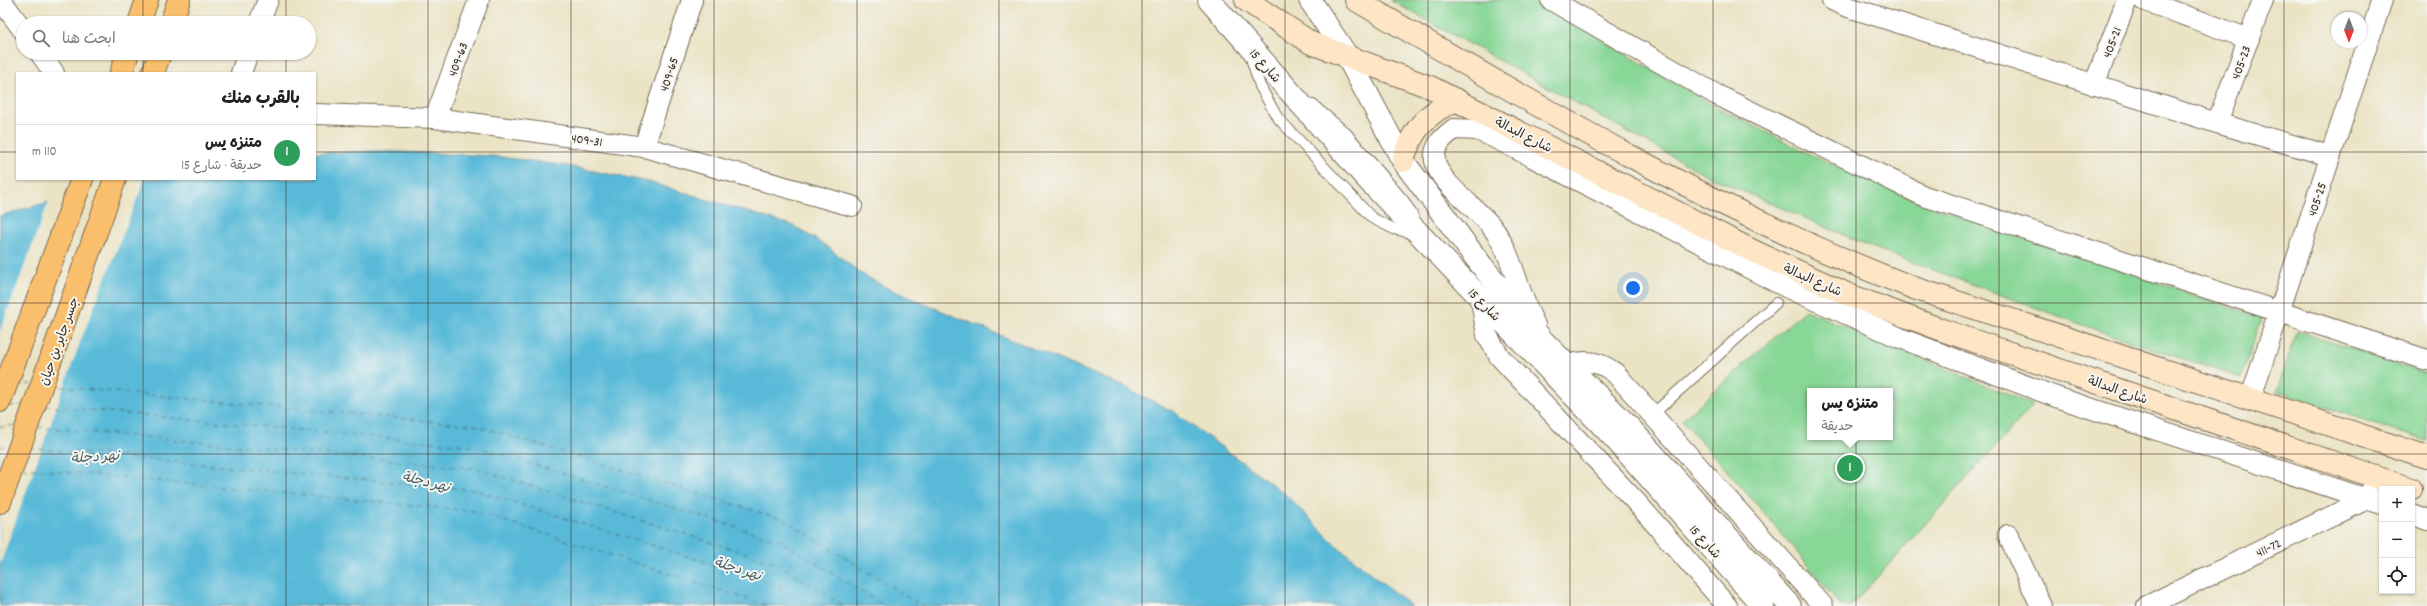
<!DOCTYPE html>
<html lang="ar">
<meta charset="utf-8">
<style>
body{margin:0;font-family:Dekko,"Playpen Sans Arabic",sans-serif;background:#f2f2f2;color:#222;direction:rtl}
.controls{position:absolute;right:12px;bottom:12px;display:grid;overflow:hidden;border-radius:0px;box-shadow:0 1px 3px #0004}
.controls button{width:36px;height:36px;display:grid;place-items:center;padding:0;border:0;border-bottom:1px solid #e0e0e0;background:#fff;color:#222;font:20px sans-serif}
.compass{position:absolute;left:2331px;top:12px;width:36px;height:36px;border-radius:50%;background:#fff;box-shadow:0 1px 3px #0004;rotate:180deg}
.you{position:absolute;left:1633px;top:288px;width:14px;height:14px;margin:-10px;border:3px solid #fff;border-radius:50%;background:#1a73e8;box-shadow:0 0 0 6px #1a73e833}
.badge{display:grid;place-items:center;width:26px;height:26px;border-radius:50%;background:#c8321e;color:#fff;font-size:13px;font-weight:700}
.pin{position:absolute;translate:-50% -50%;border:2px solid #fff;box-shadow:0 1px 4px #0006}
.popup{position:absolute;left:1807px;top:388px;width:86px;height:52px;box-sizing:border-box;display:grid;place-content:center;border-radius:0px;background:#fff;filter:drop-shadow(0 1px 3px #0005);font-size:13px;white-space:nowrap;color:#767676}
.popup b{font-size:15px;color:#222}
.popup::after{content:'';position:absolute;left:50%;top:100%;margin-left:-8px;border:8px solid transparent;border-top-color:#fff}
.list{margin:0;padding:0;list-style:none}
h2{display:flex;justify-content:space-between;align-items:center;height:52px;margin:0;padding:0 16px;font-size:17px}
h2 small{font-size:13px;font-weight:400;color:#767676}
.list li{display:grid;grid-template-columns:26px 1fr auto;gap:12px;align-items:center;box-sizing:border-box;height:56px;padding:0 16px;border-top:1px solid #e0e0e0}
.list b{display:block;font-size:15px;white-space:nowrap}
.list p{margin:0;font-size:13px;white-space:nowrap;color:#767676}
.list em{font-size:13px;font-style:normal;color:#767676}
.icon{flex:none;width:22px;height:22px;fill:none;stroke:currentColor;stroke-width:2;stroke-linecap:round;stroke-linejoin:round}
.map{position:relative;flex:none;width:2427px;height:606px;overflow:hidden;direction:ltr}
.search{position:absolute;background:#fff;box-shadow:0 1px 3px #0004;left:16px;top:16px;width:300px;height:44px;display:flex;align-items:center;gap:10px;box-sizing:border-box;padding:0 14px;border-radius:22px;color:#767676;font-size:15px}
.panel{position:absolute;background:#fff;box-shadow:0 1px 3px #0004;left:16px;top:72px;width:300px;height:108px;border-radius:0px;direction:rtl}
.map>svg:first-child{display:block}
</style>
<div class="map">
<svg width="2427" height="606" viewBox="0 0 2427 606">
<rect width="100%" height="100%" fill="#f6f6f2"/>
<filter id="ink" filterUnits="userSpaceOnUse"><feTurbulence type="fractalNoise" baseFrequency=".025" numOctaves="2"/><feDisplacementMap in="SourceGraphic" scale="8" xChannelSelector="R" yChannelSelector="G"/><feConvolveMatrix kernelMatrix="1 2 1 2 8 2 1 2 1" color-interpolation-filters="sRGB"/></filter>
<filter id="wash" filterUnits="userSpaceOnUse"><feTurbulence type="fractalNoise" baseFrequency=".012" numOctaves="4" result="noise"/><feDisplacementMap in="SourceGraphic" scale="16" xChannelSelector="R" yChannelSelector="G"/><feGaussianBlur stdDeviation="0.9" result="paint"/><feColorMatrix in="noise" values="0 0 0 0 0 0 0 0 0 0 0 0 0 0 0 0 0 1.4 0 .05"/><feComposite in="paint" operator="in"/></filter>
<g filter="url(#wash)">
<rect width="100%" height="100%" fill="#eae3c4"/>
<g fill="#88d797" stroke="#62805a" fill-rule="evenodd">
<polygon points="1390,0 1535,0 1709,103 1817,158 1922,203 2262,318 2241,378 2102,332 1874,248 1710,177"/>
<path d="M 1805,310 L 2033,405 L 1851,606 L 1841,606 L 1767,516 L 1682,420 ZM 1810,391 L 1890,391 L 1890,437 L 1810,437 Z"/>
<polygon points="2297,331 2427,374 2427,441 2277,391"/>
</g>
<polygon fill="#59bad8" stroke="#4a727b" points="378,151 493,156 568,166 649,182 794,226 825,245 860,273 889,289 1123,386 1174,412 1284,493 1336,545 1411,606 0,606 0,216 129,179 315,179 315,153"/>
<polygon fill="#eae3c4" points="120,179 145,179 82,337 0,564 0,331 50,198"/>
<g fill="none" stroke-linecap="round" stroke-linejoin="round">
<g stroke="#465c5f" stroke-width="1" stroke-dasharray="5 4" stroke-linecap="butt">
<polyline points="18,385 31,384"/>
<polyline points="52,386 474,425 785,520 922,606"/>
<polyline points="10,406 24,405"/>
<polyline points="45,406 474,446 781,541 884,606"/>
<polyline points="0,427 17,425"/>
<polyline points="38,427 474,468 777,563 844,606"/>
<polyline points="0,447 9,446"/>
<polyline points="30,448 474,490 773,583 808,606"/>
<polyline points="22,468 474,511 769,606"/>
</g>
</g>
</g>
<g filter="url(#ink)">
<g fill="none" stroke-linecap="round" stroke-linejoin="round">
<defs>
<g id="service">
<polyline points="1250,55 1260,86 1277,117 1372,218 1394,229 1414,233"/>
<polyline points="1313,105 1346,133 1404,201 1413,216"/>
<polyline points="1653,414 1776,303"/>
</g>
<g id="minor">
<polyline points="1,0 23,30"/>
<polyline points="1551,0 1717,95 1924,196 2427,360"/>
<polyline points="1832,0 1845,6 2217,123 2330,156"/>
<polyline points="2143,0 2249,39"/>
<polyline points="259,23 268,0"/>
<polyline points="40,53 54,73"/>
<polyline points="241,73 248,53"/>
<polyline points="2094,85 2127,0"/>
<polyline points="315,114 435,118 644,147 852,206"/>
<polyline points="435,118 479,0"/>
<polyline points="2217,123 2263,0"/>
<polyline points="644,147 692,0"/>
<polyline points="1481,300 1487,335 1499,356 1637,503 1727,606"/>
<path d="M 1535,325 C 1518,294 1514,256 1492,227 C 1478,209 1439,183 1435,161 C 1433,146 1443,137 1454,129 L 1477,130 L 1491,136 L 1786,287 L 1900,338 L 2056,397 L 2382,504"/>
<path d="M 1569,365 C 1587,359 1601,362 1615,373 L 1823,606"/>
<polyline points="2251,397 2382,0"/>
<polyline points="2412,514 2427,520"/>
<polyline points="2008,535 2041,606"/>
<polyline points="2147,606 2367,499 2369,493"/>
</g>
<g id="tertiary">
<polyline points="1209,0 1367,179 1616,440 1763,606"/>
<polyline points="1310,0 1347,56 1403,161 1482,266 1543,341 1630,428 1790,606"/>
</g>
<g id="secondary">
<polyline points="1246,0 1311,43 1430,87 1755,252 1849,295 1945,331 2411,489"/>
<path d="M 1356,0 C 1536,106 1719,213 1914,288 L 2427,457"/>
<path d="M 1403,161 C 1411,130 1428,111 1457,100"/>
</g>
<g id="primary">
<polyline points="139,23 147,0"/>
<polyline points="171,23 179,0"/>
<polyline points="121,73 128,53"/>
<polyline points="153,73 160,53"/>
<polyline points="0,401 82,179"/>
<polyline points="0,502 115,179"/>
</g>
</defs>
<use href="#service" stroke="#786b58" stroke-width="12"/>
<use href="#minor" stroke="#786b58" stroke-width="22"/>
<use href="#tertiary" stroke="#786b58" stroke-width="24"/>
<use href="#secondary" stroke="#786b58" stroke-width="24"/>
<use href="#primary" stroke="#786b58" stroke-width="24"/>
<use href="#service" stroke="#fff" stroke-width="10"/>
<use href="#minor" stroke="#fff" stroke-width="20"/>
<use href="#tertiary" stroke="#fff" stroke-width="22"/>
<use href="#secondary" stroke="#fde5c5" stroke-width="22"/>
<use href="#primary" stroke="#f9bf6d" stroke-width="22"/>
</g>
</g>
<path fill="none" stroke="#3b2a1e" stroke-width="1" stroke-opacity="0.55" d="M 143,0 L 143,23M 286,0 L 286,23M 428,0 L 428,606M 571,0 L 571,606M 714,0 L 714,606M 857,0 L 857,606M 999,0 L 999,606M 1142,0 L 1142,606M 1285,0 L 1285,606M 1428,0 L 1428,606M 1570,0 L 1570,606M 1713,0 L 1713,606M 1856,0 L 1856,606M 1999,0 L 1999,606M 2141,0 L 2141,606M 2284,0 L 2284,606M 143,53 L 143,73M 286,53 L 286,73M 0,152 L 17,152M 315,152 L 2427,152M 143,179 L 143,606M 286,179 L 286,606M 0,303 L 2427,303M 0,454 L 2427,454"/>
<g text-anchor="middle" stroke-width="4" stroke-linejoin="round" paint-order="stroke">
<g font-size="13" fill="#3b2a1e" stroke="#f6f6f2">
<text transform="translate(2111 42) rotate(-69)" y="5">405-21</text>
<text transform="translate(457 59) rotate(-70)" y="5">409-63</text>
<text transform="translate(2240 62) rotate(-70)" y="5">405-23</text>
<text transform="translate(1266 65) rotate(49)" y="5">شارع 15</text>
<text transform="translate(668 74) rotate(-72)" y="5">409-65</text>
<text transform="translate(1524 134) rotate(27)" y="5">شارع البدالة</text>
<text transform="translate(587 139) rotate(8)" y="5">409-31</text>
<text transform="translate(2316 199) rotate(-72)" y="5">405-25</text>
<text transform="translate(1813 279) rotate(24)" y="5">شارع البدالة</text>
<text transform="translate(1485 304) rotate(46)" y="5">شارع 15</text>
<text transform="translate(58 341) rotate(-70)" y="5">جسر جابر بن حيان</text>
<text transform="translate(2118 389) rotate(19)" y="5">شارع البدالة</text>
<text transform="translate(1706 541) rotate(48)" y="5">شارع 15</text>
<text transform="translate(2268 547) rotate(-26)" y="5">411-72</text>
</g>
<g font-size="14" font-style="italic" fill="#465c5f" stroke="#f6f6f2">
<text transform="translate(95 456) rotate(-4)" y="5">نهر دجلة</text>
<text transform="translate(426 481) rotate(14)" y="5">نهر دجلة</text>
<text transform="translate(738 568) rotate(18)" y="5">نهر دجلة</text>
</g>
</g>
</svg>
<div class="controls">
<button>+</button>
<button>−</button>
<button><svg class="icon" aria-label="locate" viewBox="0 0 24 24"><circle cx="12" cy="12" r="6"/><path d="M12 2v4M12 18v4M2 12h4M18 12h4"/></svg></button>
</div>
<svg class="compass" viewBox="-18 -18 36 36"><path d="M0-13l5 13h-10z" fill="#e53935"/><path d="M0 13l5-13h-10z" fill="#767676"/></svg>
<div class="you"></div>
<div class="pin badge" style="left:1850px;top:468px;background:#2e9e5b">1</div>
<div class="popup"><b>متنزه يس</b>حديقة</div>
<div class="search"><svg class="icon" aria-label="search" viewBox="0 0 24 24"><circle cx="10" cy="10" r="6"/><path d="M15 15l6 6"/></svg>ابحث هنا</div>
<section class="panel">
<h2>بالقرب منك<small></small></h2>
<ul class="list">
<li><span class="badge" style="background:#2e9e5b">1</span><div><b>متنزه يس</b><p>حديقة · شارع 15</p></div><em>110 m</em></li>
</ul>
</section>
</div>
